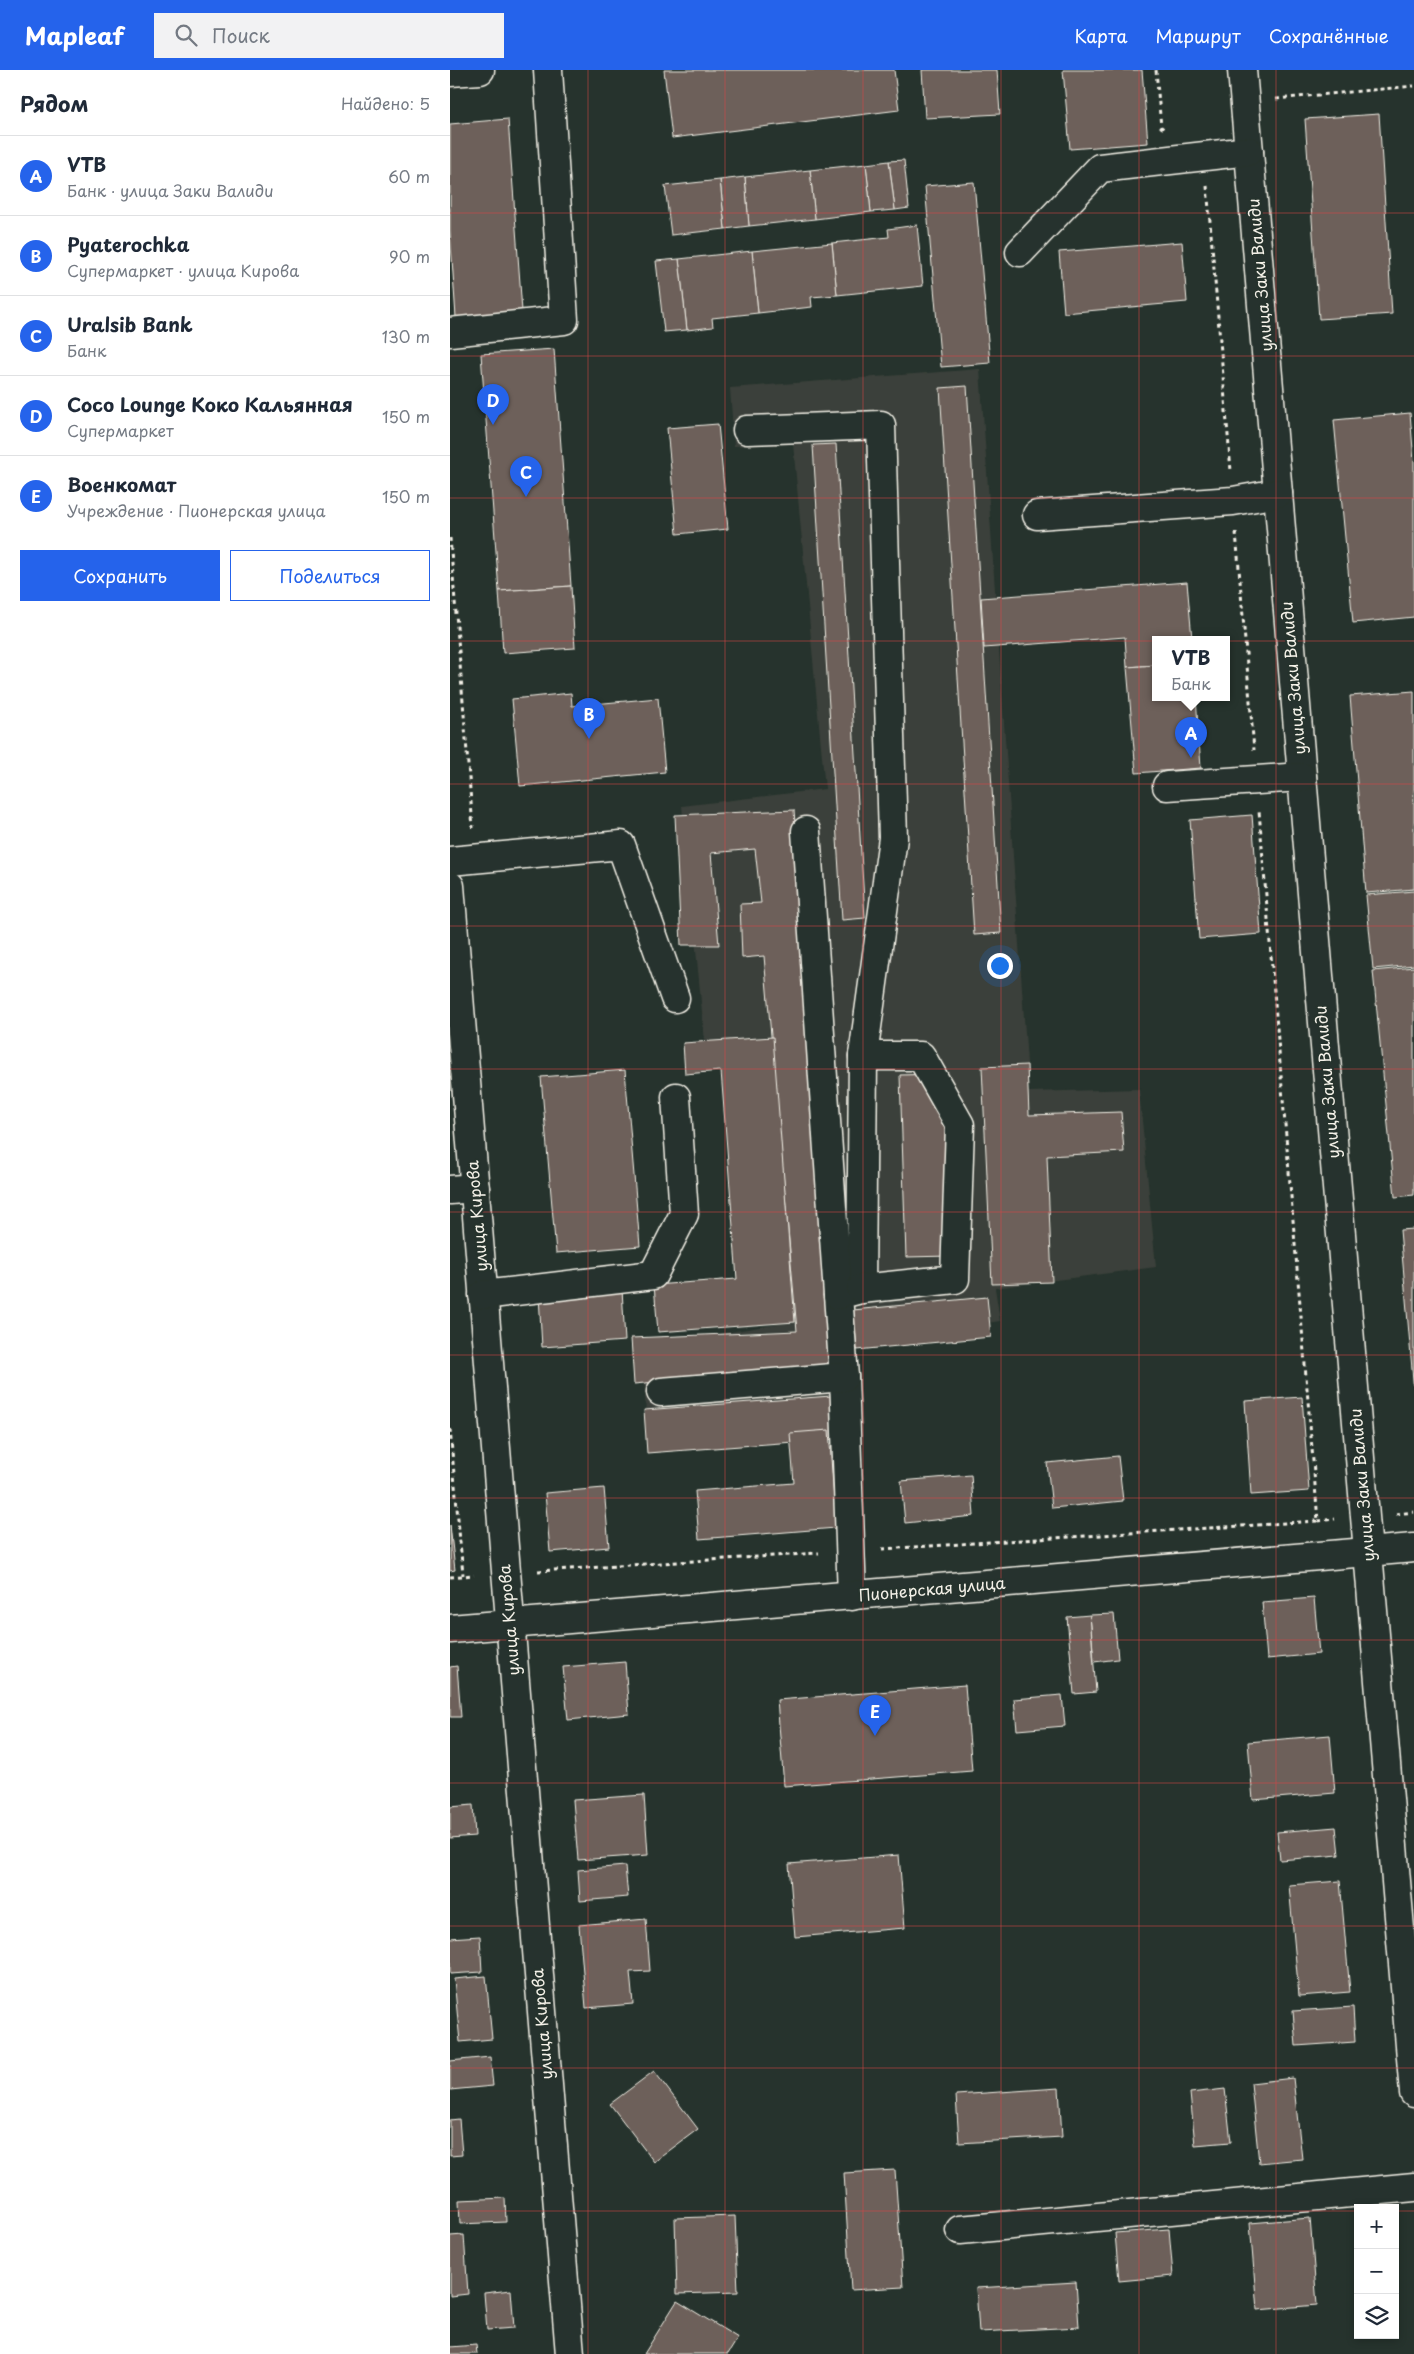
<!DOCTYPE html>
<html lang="ru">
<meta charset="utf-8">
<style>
body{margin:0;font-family:"Playpen Sans",sans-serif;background:#f2f2f3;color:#1f2937}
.controls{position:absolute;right:15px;bottom:15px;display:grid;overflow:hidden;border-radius:0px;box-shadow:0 2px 8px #0003}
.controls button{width:45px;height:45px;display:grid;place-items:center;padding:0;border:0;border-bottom:1px solid #e0e1e3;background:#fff;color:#1f2937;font:25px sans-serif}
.you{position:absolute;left:549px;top:895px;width:18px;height:18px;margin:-12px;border:4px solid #fff;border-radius:50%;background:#1a73e8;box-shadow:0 0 0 8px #1a73e833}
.badge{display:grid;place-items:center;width:32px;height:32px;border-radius:50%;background:#2563eb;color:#fff;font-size:16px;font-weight:700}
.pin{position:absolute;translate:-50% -41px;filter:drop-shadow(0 1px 2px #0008)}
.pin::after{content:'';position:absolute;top:26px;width:18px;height:15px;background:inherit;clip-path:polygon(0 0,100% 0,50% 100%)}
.popup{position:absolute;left:702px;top:566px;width:78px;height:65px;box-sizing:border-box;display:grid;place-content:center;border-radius:0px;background:#fff;filter:drop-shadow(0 1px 4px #0005);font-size:16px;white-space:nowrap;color:#747a83}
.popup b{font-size:19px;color:#1f2937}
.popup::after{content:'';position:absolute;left:50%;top:100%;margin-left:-10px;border:10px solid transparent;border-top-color:#fff}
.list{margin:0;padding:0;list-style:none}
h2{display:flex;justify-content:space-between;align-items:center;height:65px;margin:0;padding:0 20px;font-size:21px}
h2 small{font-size:16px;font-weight:400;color:#747a83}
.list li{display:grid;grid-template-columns:32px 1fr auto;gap:15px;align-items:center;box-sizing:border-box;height:80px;padding:0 20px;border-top:1px solid #e0e1e3}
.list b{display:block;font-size:19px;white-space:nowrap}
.list p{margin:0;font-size:16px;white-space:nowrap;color:#747a83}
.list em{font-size:16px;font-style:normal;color:#747a83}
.actions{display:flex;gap:10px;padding:15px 20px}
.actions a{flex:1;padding:11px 0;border:1px solid #2563eb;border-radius:0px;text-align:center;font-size:18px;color:#2563eb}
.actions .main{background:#2563eb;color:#fff}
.icon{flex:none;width:28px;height:28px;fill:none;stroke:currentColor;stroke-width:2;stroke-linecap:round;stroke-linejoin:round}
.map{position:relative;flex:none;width:964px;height:2284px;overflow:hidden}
header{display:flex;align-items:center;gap:30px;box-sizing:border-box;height:70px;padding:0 25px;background:#2563eb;color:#fff}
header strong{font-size:24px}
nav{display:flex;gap:28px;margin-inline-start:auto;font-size:18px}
.search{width:350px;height:45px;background:#f2f2f3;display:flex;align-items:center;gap:12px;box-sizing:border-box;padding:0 18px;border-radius:0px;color:#747a83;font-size:19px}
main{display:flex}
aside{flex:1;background:#fff}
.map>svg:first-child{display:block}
</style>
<header>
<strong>Mapleaf</strong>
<div class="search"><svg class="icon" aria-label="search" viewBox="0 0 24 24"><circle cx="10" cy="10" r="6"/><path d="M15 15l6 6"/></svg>Поиск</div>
<nav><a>Карта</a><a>Маршрут</a><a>Сохранённые</a></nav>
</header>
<main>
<aside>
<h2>Рядом<small>Найдено: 5</small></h2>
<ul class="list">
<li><span class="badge">A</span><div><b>VTB</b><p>Банк · улица Заки Валиди</p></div><em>60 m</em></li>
<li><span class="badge">B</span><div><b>Pyaterochka</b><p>Супермаркет · улица Кирова</p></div><em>90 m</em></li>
<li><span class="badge">C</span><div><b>Uralsib Bank</b><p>Банк</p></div><em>130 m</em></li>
<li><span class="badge">D</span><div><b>Coco Lounge Коко Кальянная</b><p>Супермаркет</p></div><em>150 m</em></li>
<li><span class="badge">E</span><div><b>Военкомат</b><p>Учреждение · Пионерская улица</p></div><em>150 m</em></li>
</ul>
<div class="actions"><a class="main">Сохранить</a><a>Поделиться</a></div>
</aside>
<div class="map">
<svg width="964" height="2284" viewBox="0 0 964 2284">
<rect width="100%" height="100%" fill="#26332d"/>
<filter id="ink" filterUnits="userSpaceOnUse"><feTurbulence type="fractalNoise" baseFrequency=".02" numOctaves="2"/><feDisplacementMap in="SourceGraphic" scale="10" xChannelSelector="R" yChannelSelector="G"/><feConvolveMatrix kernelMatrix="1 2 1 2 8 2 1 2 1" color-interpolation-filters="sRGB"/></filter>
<g filter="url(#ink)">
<polygon fill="#3b413a" points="530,299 579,1022 689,1019 706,1197 545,1218 550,1251 406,1273 413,1354 379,1360 198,1377 192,1277 345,1251 323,967 255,972 232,736 375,719 343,374 284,376 280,318"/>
<g fill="#6d615a" stroke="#f4f1e8">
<polygon points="214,0 444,0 449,40 222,68"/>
<polygon points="472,0 547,0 550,44 475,48"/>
<polygon points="613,0 692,0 698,73 620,79"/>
<polygon points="929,44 942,244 869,249 855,49"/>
<polygon points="58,49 72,241 6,247 0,160 0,54"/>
<polygon points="454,90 459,138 445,140 439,91"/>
<polygon points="439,91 445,140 421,142 416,94"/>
<polygon points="416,94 421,142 365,149 360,100"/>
<polygon points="360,100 365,149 299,156 295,107"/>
<polygon points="295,107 299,156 275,159 270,110"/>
<polygon points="270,110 275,159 221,165 215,116"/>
<polygon points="524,112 540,293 491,297 475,116"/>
<polygon points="467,155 473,216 387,225 382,173 439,167 438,159"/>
<polygon points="732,172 737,232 614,243 609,182"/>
<polygon points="382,173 387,225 361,227 362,237 308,243 302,181"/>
<polygon points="302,181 308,243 262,248 263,257 237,260 229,189"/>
<polygon points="229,189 237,260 214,262 206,191"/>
<polygon points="104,279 121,516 49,521 31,284"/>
<polygon points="517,316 551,863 524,865 490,318"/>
<polygon points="960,343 964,392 964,547 903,553 884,350"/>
<polygon points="268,354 278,459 227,464 217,358"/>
<polygon points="386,374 415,848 392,850 363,375"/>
<polygon points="737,512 742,569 706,569 706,595 677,597 675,567 534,578 531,528"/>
<polygon points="121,516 125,578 53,583 49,521"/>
<polygon points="706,595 706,627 746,627 751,698 686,703 677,597"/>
<polygon points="964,621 964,819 916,823 900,626"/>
<polygon points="121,623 122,636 208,628 215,702 70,716 62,629"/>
<polygon points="344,740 384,1296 184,1314 181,1268 347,1261 314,886 292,888 290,834 311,833 305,779 261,783 269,875 231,875 225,745"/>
<polygon points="802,745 811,864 749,869 740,750"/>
<polygon points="964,821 964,895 923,899 916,825"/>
<polygon points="964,897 964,1125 945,1127 923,901"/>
<polygon points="323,967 345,1252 208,1262 204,1215 287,1209 271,1001 235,1004 233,973"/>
<polygon points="577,995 579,1045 671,1042 674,1082 597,1086 602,1212 542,1214 532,997"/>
<polygon points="175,1000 190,1176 106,1183 91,1007"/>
<polygon points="494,1004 500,1186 456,1187 450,1005"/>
<polygon points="964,1159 964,1322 950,1160"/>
<polygon points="172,1219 175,1271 92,1277 89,1226"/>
<polygon points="537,1227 541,1267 407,1280 403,1240"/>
<polygon points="381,1326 384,1369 197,1383 194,1340"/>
<polygon points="852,1327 859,1421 801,1425 795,1331"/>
<polygon points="379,1360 386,1458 249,1469 245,1421 344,1413 340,1363"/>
<polygon points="668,1386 673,1431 602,1438 597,1393"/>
<polygon points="521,1405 524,1446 455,1453 451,1411"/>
<polygon points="154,1418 159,1477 100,1482 95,1423"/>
<polygon points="0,1455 5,1500 0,1501"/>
<polygon points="864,1528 869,1584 817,1589 812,1532"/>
<polygon points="664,1544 668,1589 644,1592 640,1545"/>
<polygon points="640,1545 646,1622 624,1624 617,1547"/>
<polygon points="175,1592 179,1644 118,1650 113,1597"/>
<polygon points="7,1596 11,1647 0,1647 0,1597"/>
<polygon points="515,1615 522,1701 334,1716 327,1630"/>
<polygon points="612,1625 615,1656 567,1660 564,1629"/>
<polygon points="880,1665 885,1723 803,1730 798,1672"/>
<polygon points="194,1725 198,1785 128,1790 123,1730"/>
<polygon points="23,1735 25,1766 0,1768 0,1737"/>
<polygon points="886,1757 889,1785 830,1790 827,1762"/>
<polygon points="449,1785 455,1858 345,1867 339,1794"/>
<polygon points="175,1796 178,1827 130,1831 128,1800"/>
<polygon points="890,1811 900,1922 849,1926 839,1815"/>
<polygon points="196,1849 200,1901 180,1902 183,1934 136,1938 129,1855"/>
<polygon points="30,1866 32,1902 0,1904 0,1868"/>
<polygon points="36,1906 42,1969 10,1972 4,1909"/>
<polygon points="903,1937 905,1972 846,1976 843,1941"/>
<polygon points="40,1987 43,2016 0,2020 0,1991"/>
<polygon points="204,2001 248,2059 204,2092 160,2034"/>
<polygon points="843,2008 852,2089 809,2093 801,2013"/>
<polygon points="609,2018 612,2067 509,2073 506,2025"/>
<polygon points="775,2019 781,2072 745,2075 740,2023"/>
<polygon points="9,2049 12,2085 0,2086 0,2050"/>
<polygon points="445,2100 453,2217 401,2220 394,2103"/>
<polygon points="55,2128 56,2152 10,2154 9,2130"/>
<polygon points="285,2146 288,2222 227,2224 225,2148"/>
<polygon points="860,2148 867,2235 807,2240 800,2153"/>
<polygon points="719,2159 723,2206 669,2211 665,2163"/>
<polygon points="14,2165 18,2224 0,2226 0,2166"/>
<polygon points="626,2212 629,2257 529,2262 526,2218"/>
<polygon points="61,2220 64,2258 37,2260 34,2223"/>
<polygon points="227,2231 288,2268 278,2284 194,2284"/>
<polygon points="26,2275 27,2284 0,2284 0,2277"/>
</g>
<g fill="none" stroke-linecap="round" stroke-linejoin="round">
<defs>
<g id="minor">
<polyline points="792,0 964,2023"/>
<polyline points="0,2 30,0"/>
<polyline points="570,182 650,98 799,81"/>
<polyline points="0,262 114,250 98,0"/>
<polyline points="297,360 431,355 443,768 413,986 411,1219 388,1225 394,1307 402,1526"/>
<polyline points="587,445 783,431 828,423"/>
<polyline points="717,716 852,707"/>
<polyline points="356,761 388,1225"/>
<polyline points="0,791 171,775 225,928"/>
<polyline points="0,816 120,2284"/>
<polyline points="0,1120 25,1118"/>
<polyline points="411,1219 505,1209 510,1055 471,986 413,986"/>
<polyline points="33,1225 203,1205 234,1144 226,1027"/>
<polyline points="211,1322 394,1307"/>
<polyline points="0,1559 964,1478"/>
<polyline points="510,2160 964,2117"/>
</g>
</defs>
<use href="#minor" stroke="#f4f1e8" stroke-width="31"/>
<g stroke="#f4f1e8" stroke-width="3" stroke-dasharray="4 4" stroke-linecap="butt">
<polyline points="706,0 711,57 714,59"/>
<polyline points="826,29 964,16"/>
<polyline points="757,116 781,401"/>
<polyline points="786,462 804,680"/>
<polyline points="0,468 23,758"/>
<polyline points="0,1359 13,1505"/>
<polyline points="946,1444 964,1442"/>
<polyline points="868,1451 885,1449"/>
<polyline points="432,1479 868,1451 809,741"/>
<polyline points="88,1501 369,1483"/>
<polyline points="0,1507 24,1505"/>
</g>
<use href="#minor" stroke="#26332d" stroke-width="28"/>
</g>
</g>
<path fill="none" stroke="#da4645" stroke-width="1" stroke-opacity="0.55" d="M 138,0 L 138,2284M 275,0 L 275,2284M 413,0 L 413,2284M 551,0 L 551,2284M 689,0 L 689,2284M 826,0 L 826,2284M 0,143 L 964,143M 0,286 L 964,286M 0,428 L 964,428M 0,571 L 964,571M 0,714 L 964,714M 0,856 L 964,856M 0,999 L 964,999M 0,1142 L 964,1142M 0,1285 L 964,1285M 0,1428 L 964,1428M 0,1570 L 964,1570M 0,1713 L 964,1713M 0,1856 L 964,1856M 0,1998 L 964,1998M 0,2141 L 908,2141M 945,2141 L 964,2141"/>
<g text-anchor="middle" stroke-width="4" stroke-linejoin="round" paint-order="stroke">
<g font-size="16" fill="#f4f1e8" stroke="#26332d">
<text transform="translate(810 205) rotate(-95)" y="6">улица Заки Валиди</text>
<text transform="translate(843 608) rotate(-95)" y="6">улица Заки Валиди</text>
<text transform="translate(877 1012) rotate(-95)" y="6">улица Заки Валиди</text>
<text transform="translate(27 1146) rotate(-95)" y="6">улица Кирова</text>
<text transform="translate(912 1415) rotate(-95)" y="6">улица Заки Валиди</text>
<text transform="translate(482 1519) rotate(-5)" y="6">Пионерская улица</text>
<text transform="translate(59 1550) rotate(-95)" y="6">улица Кирова</text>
<text transform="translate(92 1954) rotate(-95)" y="6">улица Кирова</text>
</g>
</g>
</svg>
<div class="controls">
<button>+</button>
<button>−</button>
<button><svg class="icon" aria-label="layers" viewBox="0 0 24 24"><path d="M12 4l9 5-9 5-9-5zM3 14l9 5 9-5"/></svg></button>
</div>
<div class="you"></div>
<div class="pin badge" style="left:741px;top:688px">A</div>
<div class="popup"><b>VTB</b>Банк</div>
<div class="pin badge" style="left:139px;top:669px">B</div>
<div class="pin badge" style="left:76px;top:427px">C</div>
<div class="pin badge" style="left:43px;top:355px">D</div>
<div class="pin badge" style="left:425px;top:1666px">E</div>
</div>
</main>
